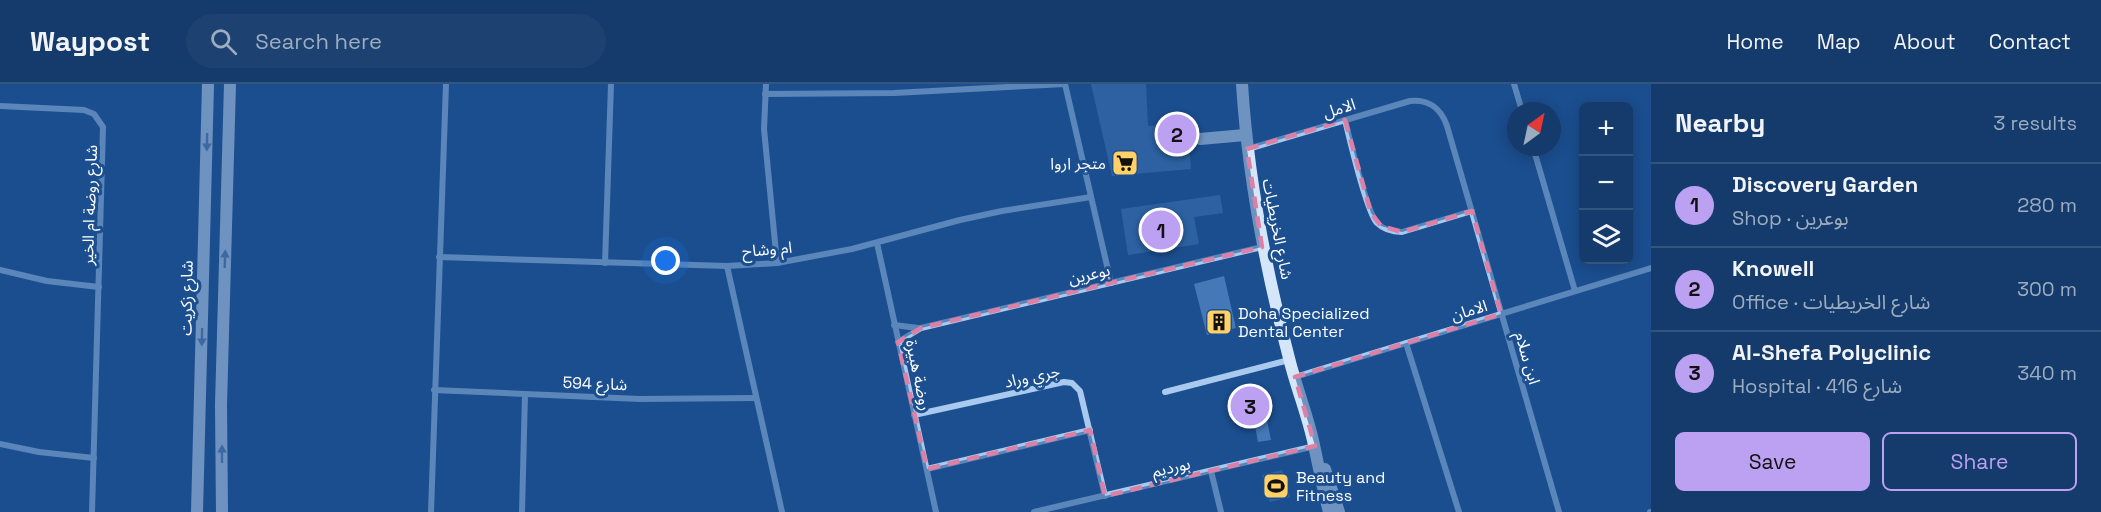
<!DOCTYPE html>
<meta charset="utf-8">
<style>
body{margin:0;font-family:"Space Grotesk","Noto Sans Arabic",sans-serif;background:#1d4271;color:#f1f3f6}
.controls{position:absolute;right:18px;top:18px;display:grid;overflow:hidden;border-radius:9px;box-shadow:0 3px 15px #0003}
.controls button{width:54px;height:54px;display:grid;place-items:center;padding:0;border:0;border-bottom:2px solid #33557e;background:#143b6b;color:#f1f3f6;font:30px sans-serif}
.compass{position:absolute;left:1507px;top:18px;width:54px;height:54px;border-radius:50%;background:#143b6b;box-shadow:0 3px 15px #0003;rotate:33deg}
.you{position:absolute;left:666px;top:177px;width:21px;height:21px;margin:-15px;border:4px solid #fff;border-radius:50%;background:#1a73e8;box-shadow:0 0 0 9px #1a73e833}
.badge{display:grid;place-items:center;width:39px;height:39px;border-radius:50%;background:#bca0f2;color:#111;font-size:20px;font-weight:700}
.pin{position:absolute;translate:-50% -50%;border:3px solid #fff;box-shadow:0 2px 6px #0006}
.list{margin:0;padding:0;list-style:none}
h2{display:flex;justify-content:space-between;align-items:center;height:78px;margin:0;padding:0 24px;font-size:26px}
h2 small{font-size:20px;font-weight:400;color:#9dadc1}
.list li{display:grid;grid-template-columns:39px 1fr auto;gap:18px;align-items:center;box-sizing:border-box;height:84px;padding:0 24px;border-top:2px solid #33557e}
.list b{display:block;font-size:22px;white-space:nowrap}
.list p{margin:0;font-size:20px;white-space:nowrap;color:#9dadc1}
.list em{font-size:20px;font-style:normal;color:#9dadc1}
.actions{display:flex;gap:12px;padding:18px 24px}
.actions a{flex:1;padding:14px 0;border:2px solid #bca0f2;border-radius:9px;text-align:center;font-size:21px;color:#bca0f2}
.actions .main{background:#bca0f2;color:#111}
.icon{flex:none;width:33px;height:33px;fill:none;stroke:currentColor;stroke-width:2;stroke-linecap:round;stroke-linejoin:round}
.map{position:relative;flex:none;width:1651px;height:428px;overflow:hidden}
header{display:flex;align-items:center;gap:36px;box-sizing:border-box;height:84px;padding:0 30px;background:#143b6b;border-bottom:2px solid #33557e}
header strong{font-size:28px}
nav{display:flex;gap:33px;margin-inline-start:auto;font-size:21px}
.search{width:420px;height:54px;background:#1d4271;display:flex;align-items:center;gap:15px;box-sizing:border-box;padding:0 21px;border-radius:33px;color:#9dadc1;font-size:22px}
main{display:flex}
aside{flex:1;background:#143b6b}
.map>svg:first-child{display:block}
</style>
<header>
<strong>Waypost</strong>
<div class="search"><svg class="icon" aria-label="search" viewBox="0 0 24 24"><circle cx="10" cy="10" r="6"/><path d="M15 15l6 6"/></svg>Search here</div>
<nav><a>Home</a><a>Map</a><a>About</a><a>Contact</a></nav>
</header>
<main>
<div class="map">
<svg width="1651" height="428" viewBox="0 0 1651 428">
<rect width="100%" height="100%" fill="#1b4f8f"/>
<g fill="#4478b7">
<polygon points="1091,0 1146,0 1148,42 1188,40 1191,85 1112,92"/>
<polygon points="1220,111 1223,129 1194,133 1199,160 1128,171 1121,125"/>
<polygon points="1224,192 1236,244 1207,251 1194,200"/>
<polygon points="1263,308 1268,326 1265,327 1271,356 1258,358 1253,331 1237,336 1231,317"/>
<polygon points="1282,386 1290,413 1270,418 1262,391"/>
</g>
<g fill="none" stroke-linecap="round" stroke-linejoin="round">
<g stroke="#a9c9ee" stroke-width="6">
<polyline points="766,0 764,45 777,179"/>
<polyline points="1514,0 1522,27"/>
<polyline points="765,10 894,9 1065,0 1111,199"/>
<polyline points="0,22 84,26 94,30 103,43 92,428"/>
<path d="M 1345,36 C 1350,56 1366,127 1377,139 C 1384,146 1393,148 1402,148 L 1472,127"/>
<polyline points="1533,63 1575,207"/>
<path d="M 1248,65 L 1410,17 C 1428,15 1441,24 1447,42 L 1559,428"/>
<polyline points="877,159 936,428"/>
<polyline points="439,173 727,182 777,179 852,165 960,136 1002,127 1091,113"/>
<polyline points="605,179 611,0"/>
<polyline points="727,182 782,428"/>
<polyline points="0,186 47,197 99,203"/>
<polyline points="894,241 918,244"/>
<polyline points="898,258 921,244 1262,163"/>
<polyline points="1406,259 1459,428"/>
<polyline points="1295,293 1651,184"/>
<polyline points="434,306 640,315 755,314"/>
<polyline points="1165,308 1289,276"/>
<polyline points="914,331 1064,298 1072,299 1080,307 1105,412"/>
<polyline points="0,360 39,368 94,374"/>
<polyline points="927,385 1090,346"/>
<polyline points="1211,387 1221,428"/>
<polyline points="431,428 446,0"/>
<polyline points="522,428 525,310"/>
<polyline points="1034,428 1315,362"/>
<polyline points="1650,428 1651,428"/>
</g>
<g stroke="#d6e6fa" stroke-width="12">
<path d="M 1242,0 C 1248,94 1265,183 1289,274 C 1296,303 1308,332 1314,361 C 1319,384 1323,406 1329,428"/>
<polyline points="1200,55 1245,51"/>
<polyline points="1325,385 1339,428"/>
<polyline points="197,428 208,0"/>
<polyline points="222,428 221,321 230,0"/>
</g>
</g>
<defs><path id="oneway-solid" d="M-6-.8H1V-3.2L6.5 0L1 3.2V.8H-6Z" transform="scale(1.5)"/></defs>
<g fill="#668bba">
<use href="#oneway-solid" transform="translate(207 58) rotate(91)"/>
<use href="#oneway-solid" transform="translate(225 175) rotate(-88)"/>
<use href="#oneway-solid" transform="translate(202 253) rotate(91)"/>
<use href="#oneway-solid" transform="translate(222 370) rotate(-90)"/>
</g>
<path d="M0 0H1651V428H0ZM 1345,36 L 1371,129 L 1381,142 L 1402,148 L 1472,127 L 1501,230 L 1295,293 L 1315,362 L 1105,412 L 1090,346 L 927,385 L 898,258 L 921,244 L 1262,163 L 1247,65 Z" fill="#1b4f8f" fill-opacity=".55" fill-rule="evenodd"/>
<path fill="none" stroke="#dd80a5" stroke-width="4.5" stroke-dasharray="12 8" stroke-linejoin="round" d="M 1345,36 L 1371,129 L 1381,142 L 1402,148 L 1472,127 L 1501,230 L 1295,293 L 1315,362 L 1105,412 L 1090,346 L 927,385 L 898,258 L 921,244 L 1262,163 L 1247,65 Z"/>
<defs>
<symbol id="supermarket-square" viewBox="-11 -11 22 22"><rect x="-9" y="-9" width="18" height="18" rx="4" fill="#ffd166" stroke="#1b4f8f"/><path d="M-6-5.5h2.5l.6 2H6L4.5 2H-2.5L-4.4-4H-6ZM-1.5 3.2a1.3 1.3 0 1 0 .1 0ZM3 3.2a1.3 1.3 0 1 0 .1 0Z" fill="#111"/></symbol>
<symbol id="building-square" viewBox="-11 -11 22 22"><rect x="-9" y="-9" width="18" height="18" rx="4" fill="#ffd166" stroke="#1b4f8f"/><path d="M-4-6H4V6H1V3H-1V6H-4ZM-2.5-4.3h1.7v1.8h-1.7ZM.8-4.3h1.7v1.8H.8ZM-2.5-1h1.7V.8h-1.7ZM.8-1h1.7V.8H.8Z" fill="#111"/></symbol>
<symbol id="stadium-square" viewBox="-11 -11 22 22"><rect x="-9" y="-9" width="18" height="18" rx="4" fill="#ffd166" stroke="#1b4f8f"/><path d="M0-5a6.5 5 0 1 0 0 10a6.5 5 0 1 0 0-10ZM-3.5-1.8h7v3.6h-7Z" fill="#111"/></symbol>
</defs>
<g fill-rule="evenodd">
<use href="#supermarket-square" x="1110" y="64" width="30" height="30"/>
<use href="#building-square" x="1204" y="223" width="30" height="30"/>
<use href="#stadium-square" x="1261" y="387" width="30" height="30"/>
</g>
<g text-anchor="middle" stroke-width="6" stroke-linejoin="round" paint-order="stroke">
<g font-size="16" fill="#fff" stroke="#1b4f8f">
<text transform="translate(1339 24) rotate(-17)" y="6">الامل</text>
<text transform="translate(89 121) rotate(-88)" y="6">شارع روضة ام الخير</text>
<text transform="translate(1278 145) rotate(79)" y="6">شارع الخريطيات</text>
<text transform="translate(767 165) rotate(-5)" y="6">ام وشاح</text>
<text transform="translate(1089 190) rotate(-13)" y="6">بوعرين</text>
<text transform="translate(186 214) rotate(-89)" y="6">شارع زكريت</text>
<text transform="translate(1469 226) rotate(-17)" y="6">الامان</text>
<text transform="translate(1528 274) rotate(74)" y="6">ابن سلام</text>
<text transform="translate(919 291) rotate(78)" y="6">روضة هبيرة</text>
<text transform="translate(1032 292) rotate(-12)" y="6">جري وراد</text>
<text transform="translate(595 299) rotate(2)" y="6">شارع 594</text>
<text transform="translate(1171 383) rotate(-13)" y="6">بورديم</text>
</g>
<g font-size="16" fill="#fff" stroke="#1b4f8f" text-anchor="start">
<text x="1106" y="85" text-anchor="end">متجر اروا</text>
<text x="1238" y="235">Doha Specialized<tspan x="1238" dy="18">Dental Center</tspan></text>
<text x="1296" y="399">Beauty and<tspan x="1296" dy="18">Fitness</tspan></text>
</g>
</g>
</svg>
<div class="controls">
<button>+</button>
<button>−</button>
<button><svg class="icon" aria-label="layers" viewBox="0 0 24 24"><path d="M12 4l9 5-9 5-9-5zM3 14l9 5 9-5"/></svg></button>
</div>
<svg class="compass" viewBox="-18 -18 36 36"><path d="M0-13l5 13h-10z" fill="#e53935"/><path d="M0 13l5-13h-10z" fill="#9dadc1"/></svg>
<div class="you"></div>
<div class="pin badge" style="left:1161px;top:146px">1</div>
<div class="pin badge" style="left:1177px;top:50px">2</div>
<div class="pin badge" style="left:1250px;top:322px">3</div>
</div>
<aside>
<h2>Nearby<small>3 results</small></h2>
<ul class="list">
<li><span class="badge">1</span><div><b>Discovery Garden</b><p>Shop · بوعرين</p></div><em>280 m</em></li>
<li><span class="badge">2</span><div><b>Knowell</b><p>Office · شارع الخريطيات</p></div><em>300 m</em></li>
<li><span class="badge">3</span><div><b>Al-Shefa Polyclinic</b><p>Hospital · شارع 416</p></div><em>340 m</em></li>
</ul>
<div class="actions"><a class="main">Save</a><a>Share</a></div>
</aside>
</main>
